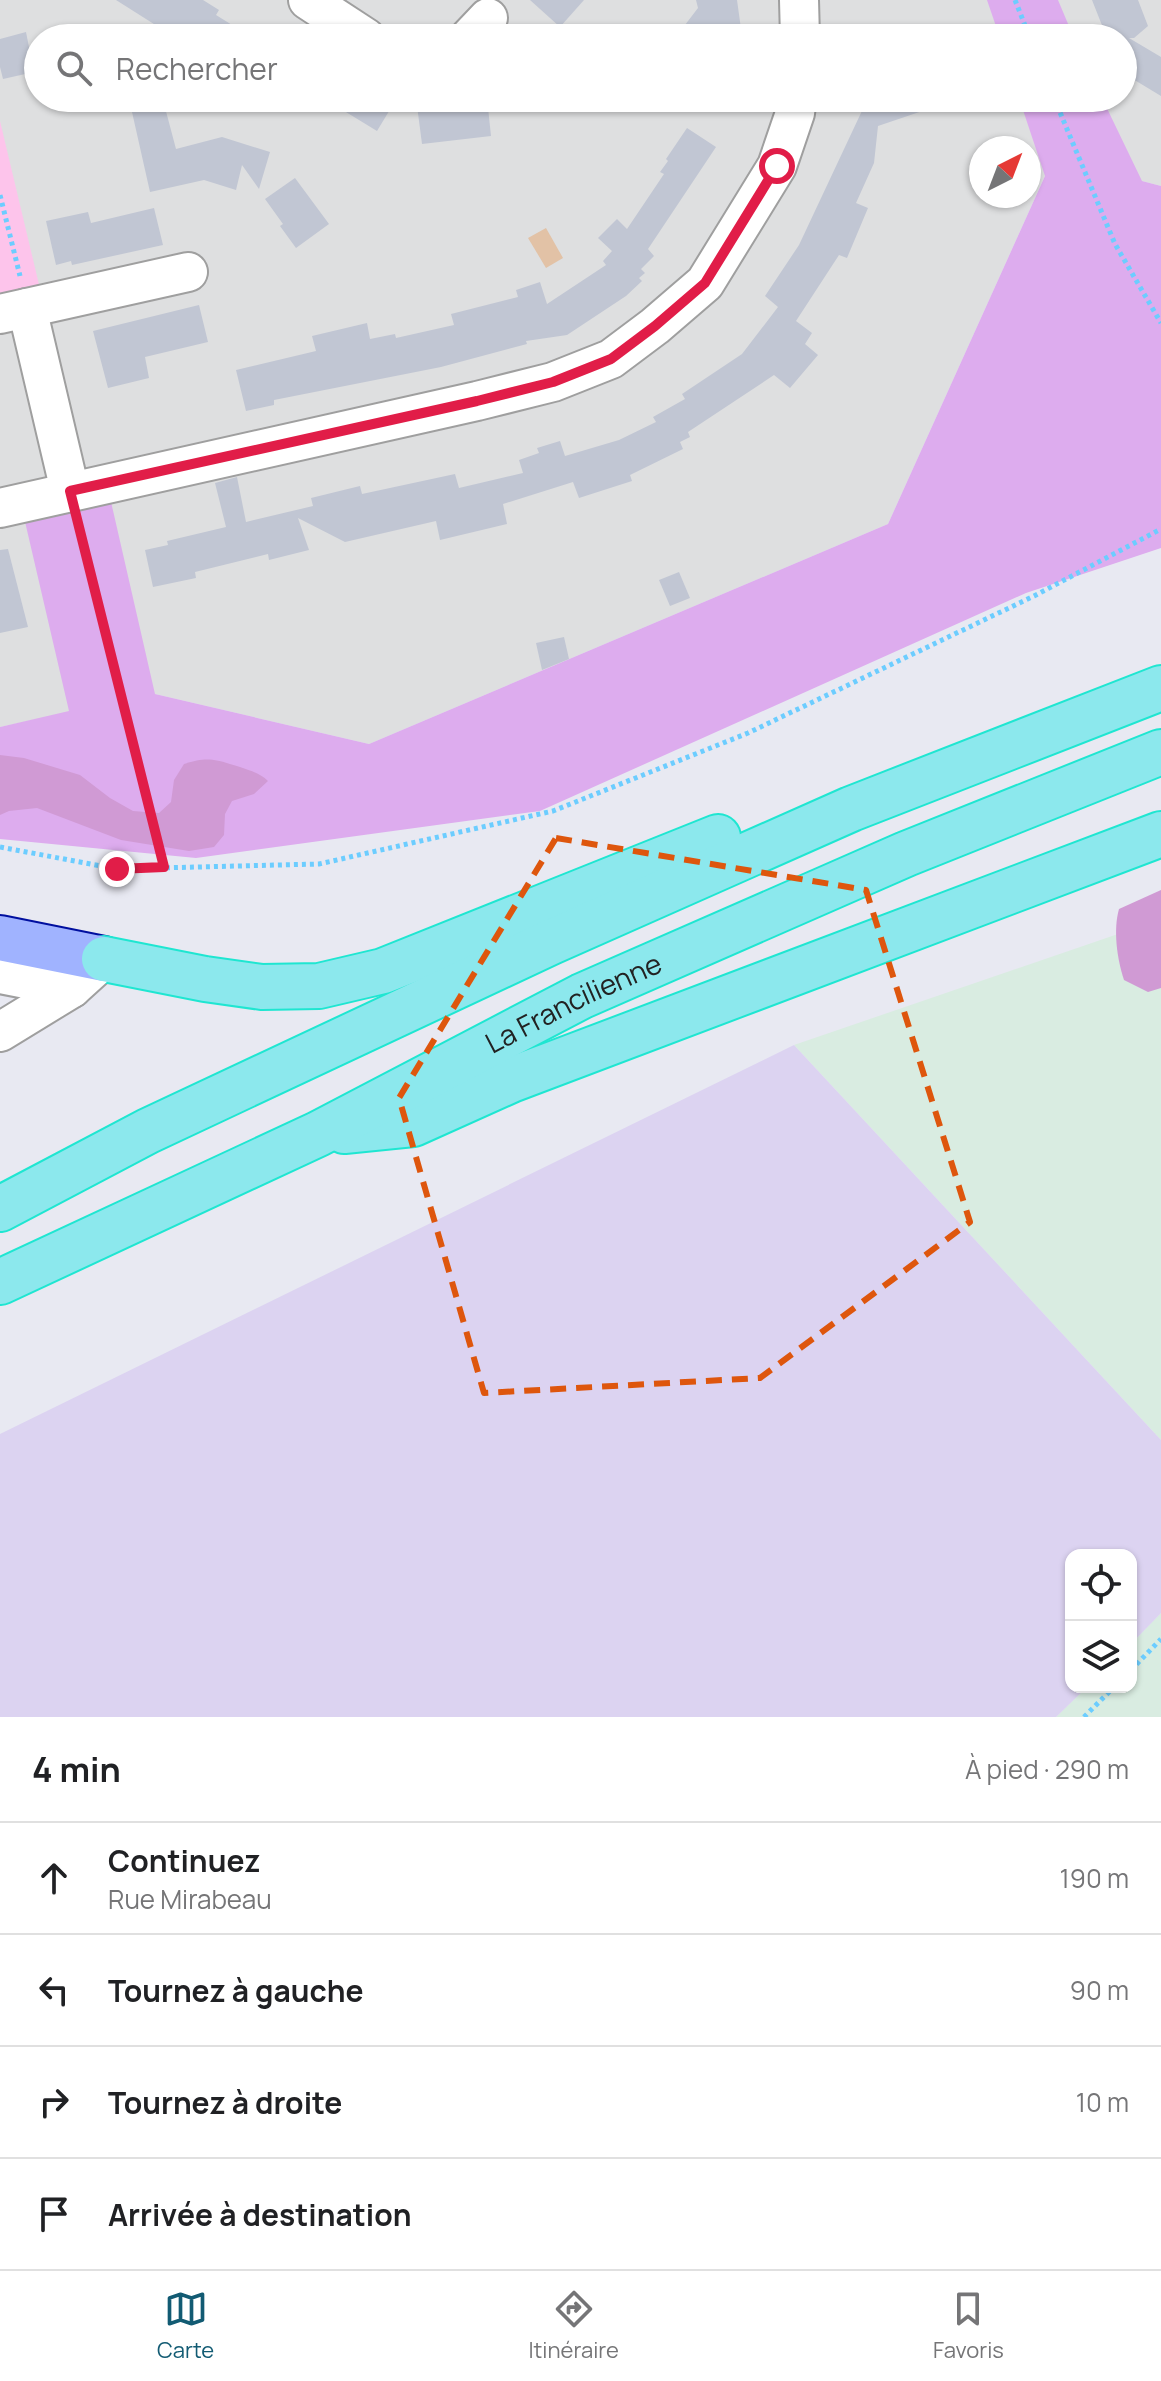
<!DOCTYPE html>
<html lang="fr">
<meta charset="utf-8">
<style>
body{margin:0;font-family:Manrope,sans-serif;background:#f2f2f2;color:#202124}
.controls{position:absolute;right:24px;bottom:24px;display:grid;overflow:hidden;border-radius:16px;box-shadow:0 2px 6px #0004}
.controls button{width:72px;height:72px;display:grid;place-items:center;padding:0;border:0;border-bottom:2px solid #e0e0e0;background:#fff;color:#202124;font:40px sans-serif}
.compass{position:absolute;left:969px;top:136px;width:72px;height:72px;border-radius:50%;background:#fff;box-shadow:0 2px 6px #0004;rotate:42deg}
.stop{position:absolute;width:24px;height:24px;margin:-18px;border:6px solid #e11d48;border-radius:50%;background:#fff}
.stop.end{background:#e11d48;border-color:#fff;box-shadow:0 2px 8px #0008}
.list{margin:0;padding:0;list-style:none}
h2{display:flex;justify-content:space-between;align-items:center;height:104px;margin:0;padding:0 32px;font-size:34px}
h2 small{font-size:26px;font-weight:400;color:#757577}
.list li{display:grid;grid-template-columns:52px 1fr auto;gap:24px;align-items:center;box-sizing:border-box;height:112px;padding:0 32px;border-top:2px solid #e0e0e0}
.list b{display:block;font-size:30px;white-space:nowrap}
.list p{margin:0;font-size:26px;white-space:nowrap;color:#757577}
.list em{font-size:26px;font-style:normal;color:#757577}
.icon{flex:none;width:44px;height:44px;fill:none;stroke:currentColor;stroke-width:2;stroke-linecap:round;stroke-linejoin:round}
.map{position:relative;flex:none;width:1161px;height:1717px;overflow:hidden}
.search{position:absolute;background:#fff;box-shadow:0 2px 6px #0004;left:24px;right:24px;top:24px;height:88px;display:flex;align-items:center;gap:20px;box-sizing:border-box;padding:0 28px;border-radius:44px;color:#757577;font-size:30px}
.sheet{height:552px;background:#fff}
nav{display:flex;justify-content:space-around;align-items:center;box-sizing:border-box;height:112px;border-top:2px solid #e0e0e0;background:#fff;font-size:22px;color:#757577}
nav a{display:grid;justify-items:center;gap:4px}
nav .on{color:#125b73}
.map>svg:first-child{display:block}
</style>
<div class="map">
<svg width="1161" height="1717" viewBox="0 0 1161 1717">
<rect width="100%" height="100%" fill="#e8e9f2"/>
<path fill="#dedfe0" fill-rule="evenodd" d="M 0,0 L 1161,0 L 1161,186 L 1142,181 L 1045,176 L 888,524 L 369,744 L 155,694 L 0,727 ZM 38,38 L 1123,38 L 1123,98 L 38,98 ZM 981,148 L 1029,148 L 1029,196 L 981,196 Z"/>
<g fill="#d9ece1">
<polygon points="1161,916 1161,1440 794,1045 1118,934"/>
<polygon points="1161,1613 1161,1717 1056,1717 1087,1687 1131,1687 1131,1644"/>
</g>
<polygon fill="#dcd3f1" points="794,1045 1161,1440 1161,1613 1131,1644 1131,1555 1071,1555 1071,1687 1087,1687 1056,1717 0,1717 0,1434"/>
<g fill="#ddacee">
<polygon points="987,0 1058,0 1074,38 1000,38"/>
<polygon points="1019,98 1102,98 1142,181 1161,186 1161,548 1026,593 540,811 196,858 0,839 0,727 69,711 23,513 109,493 155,694 369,744 888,524 1045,176"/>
</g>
<g fill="#d09ad4">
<path d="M 0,755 L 24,758 L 80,775 L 110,798 L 133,811 L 159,813 L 171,802 L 174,780 L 184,764 C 209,756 216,760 240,767 C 251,771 260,773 268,781 L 254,794 L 232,801 L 225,814 L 224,835 L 214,847 L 189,851 L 121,840 L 37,808 L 9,811 L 0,815 Z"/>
<path d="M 1161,890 L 1161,988 L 1148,992 L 1124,980 C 1117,959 1113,930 1119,909 Z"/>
</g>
<polygon fill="#fdc4eb" points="0,121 41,293 0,302"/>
<polygon fill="#e2c2a6" points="546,228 563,258 546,268 528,238"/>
<g fill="#c1c6d3">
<polygon points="116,0 203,0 219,10 216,15 253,38 176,38"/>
<polygon points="530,0 584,0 560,27"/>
<polygon points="696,0 737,0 742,36 736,38 675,38 698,8"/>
<polygon points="1092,0 1138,0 1148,26 1134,38 1129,38 1161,57 1161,96 1123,73 1123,38 1107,38"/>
<polygon points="26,32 34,72 3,79 0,67 0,39"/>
<polygon points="323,98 397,98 377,131"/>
<polygon points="416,98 487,98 491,136 422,144"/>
<polygon points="868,98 948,98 949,102 878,126 874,163 856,203 868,208 847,258 839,255 796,321 812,333 805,344 818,355 790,388 774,375 688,432 690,437 680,442 683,449 630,475 632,481 579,498 573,482 503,504 507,524 440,540 436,521 345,542 298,518 309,550 269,560 268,554 195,572 196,578 153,587 145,550 168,545 167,541 226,527 215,483 237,477 246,522 313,506 311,498 360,486 362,494 455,474 459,488 523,473 519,460 539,453 537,448 560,441 565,456 619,440 656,422 653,417 685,399 682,394 742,354 778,307 765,296 799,245"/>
<polygon points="163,100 176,149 222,137 270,152 259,189 242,165 236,190 204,180 150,192 132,112 143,109 142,105"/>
<polygon points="687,128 716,147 648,249 654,256 641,269 645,273 639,278 642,281 626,296 567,335 526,341 527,344 441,367 274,400 274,405 246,411 236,370 316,351 312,336 367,323 370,339 395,334 396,338 454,325 451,314 518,297 516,290 540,282 547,304 606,265 603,261 612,251 598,238 617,219 627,229 664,174 660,172 668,161 666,159"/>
<polygon points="295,178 329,224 296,248 280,226 283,224 265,199"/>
<polygon points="154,208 163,245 72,265 71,261 56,265 46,221 88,212 91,223"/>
<polygon points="199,305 208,342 145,357 149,378 108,388 93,331"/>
<polygon points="8,549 28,627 0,633 0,550"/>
<polygon points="679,572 690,598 670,606 659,580"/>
<polygon points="564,637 569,659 542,670 536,643"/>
</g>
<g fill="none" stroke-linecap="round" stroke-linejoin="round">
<defs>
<g id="minor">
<polyline points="308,0 366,38"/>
<polyline points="799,0 800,38"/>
<polyline points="469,38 488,18"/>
<polyline points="27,308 70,491"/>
<polyline points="0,314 188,272"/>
<polyline points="0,508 477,401 553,382 611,359 655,326 705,283 777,166 795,113 797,98"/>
<polyline points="0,974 72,988"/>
<polyline points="0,1032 72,988 104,959"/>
</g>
<polyline id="major" points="0,938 104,959"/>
<g id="highway">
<polyline points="104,959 205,979 262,987 319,986 383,971 718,837"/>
<polyline points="344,1131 413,1124 511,1080 1161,834"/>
<polyline points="0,1209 148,1131 551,942 851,809 1161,688"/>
<path id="s1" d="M 0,1282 L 318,1134 L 582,996 L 906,854 L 1161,752"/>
</g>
</defs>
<use href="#minor" stroke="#9f9f9f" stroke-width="42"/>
<use href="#major" stroke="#000f9f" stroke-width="48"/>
<use href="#highway" stroke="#1fe6d1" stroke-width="48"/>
<g stroke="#6ccdff" stroke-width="5" stroke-dasharray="4 4" stroke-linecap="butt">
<polyline points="1015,0 1030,38"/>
<polyline points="1054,98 1115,244 1161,323"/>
<polyline points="0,195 20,276"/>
<polyline points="78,522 164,867"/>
<polyline points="0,847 117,869 319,864 553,811 748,733 1034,596 1161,529"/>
<polyline points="1131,1670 1161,1639"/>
<polyline points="1084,1717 1114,1687"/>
</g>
<use href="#minor" stroke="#fff" stroke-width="38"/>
<use href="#major" stroke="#a0b3ff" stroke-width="44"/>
<use href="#highway" stroke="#8ce8ed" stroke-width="44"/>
</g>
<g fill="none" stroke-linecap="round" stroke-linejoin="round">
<polyline stroke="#e11d48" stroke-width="10" points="117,869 164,867 70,491 477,401 553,382 611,359 655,326 705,283 777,166"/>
</g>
<path fill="none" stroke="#de560d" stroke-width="6" stroke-dasharray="16 10" stroke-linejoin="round" d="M 556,838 L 866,890 L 970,1222 L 760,1378 L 484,1393 L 399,1098 Z"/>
<g text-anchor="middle" stroke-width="6" stroke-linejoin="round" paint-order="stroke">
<g font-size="28" fill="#222" stroke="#fff">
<text dy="10" stroke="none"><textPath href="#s1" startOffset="638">La Francilienne</textPath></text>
</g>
</g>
</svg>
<div class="controls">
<button><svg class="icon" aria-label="locate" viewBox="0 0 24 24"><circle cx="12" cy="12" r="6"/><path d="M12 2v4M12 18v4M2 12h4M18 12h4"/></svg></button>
<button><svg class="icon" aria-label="layers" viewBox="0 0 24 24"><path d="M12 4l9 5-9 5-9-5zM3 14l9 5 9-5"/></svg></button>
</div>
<svg class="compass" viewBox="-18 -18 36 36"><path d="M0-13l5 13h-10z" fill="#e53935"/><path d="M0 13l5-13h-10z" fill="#757577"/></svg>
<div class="stop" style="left:777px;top:166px"></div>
<div class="stop end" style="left:117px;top:869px"></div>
<div class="search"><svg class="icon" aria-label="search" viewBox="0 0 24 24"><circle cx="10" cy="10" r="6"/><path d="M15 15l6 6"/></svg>Rechercher</div>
</div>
<section class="sheet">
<h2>4 min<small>À pied · 290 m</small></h2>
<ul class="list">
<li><svg class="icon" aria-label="ahead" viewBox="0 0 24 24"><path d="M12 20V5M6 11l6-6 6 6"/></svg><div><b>Continuez</b><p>Rue Mirabeau</p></div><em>190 m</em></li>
<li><svg class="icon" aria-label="left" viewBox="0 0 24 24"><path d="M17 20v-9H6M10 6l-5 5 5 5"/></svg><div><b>Tournez à gauche</b></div><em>90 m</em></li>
<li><svg class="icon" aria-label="right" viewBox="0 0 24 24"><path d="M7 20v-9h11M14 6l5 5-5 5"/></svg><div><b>Tournez à droite</b></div><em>10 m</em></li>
<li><svg class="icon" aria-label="arrive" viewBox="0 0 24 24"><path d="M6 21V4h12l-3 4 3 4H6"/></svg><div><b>Arrivée à destination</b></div></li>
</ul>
</section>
<nav>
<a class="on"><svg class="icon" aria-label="map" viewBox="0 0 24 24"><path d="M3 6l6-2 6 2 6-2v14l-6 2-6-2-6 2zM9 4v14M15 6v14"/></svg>Carte</a>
<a><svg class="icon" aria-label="directions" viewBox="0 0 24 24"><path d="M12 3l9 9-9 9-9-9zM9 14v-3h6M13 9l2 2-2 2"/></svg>Itinéraire</a>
<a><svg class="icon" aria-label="saved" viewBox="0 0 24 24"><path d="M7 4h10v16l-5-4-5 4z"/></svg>Favoris</a>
</nav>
